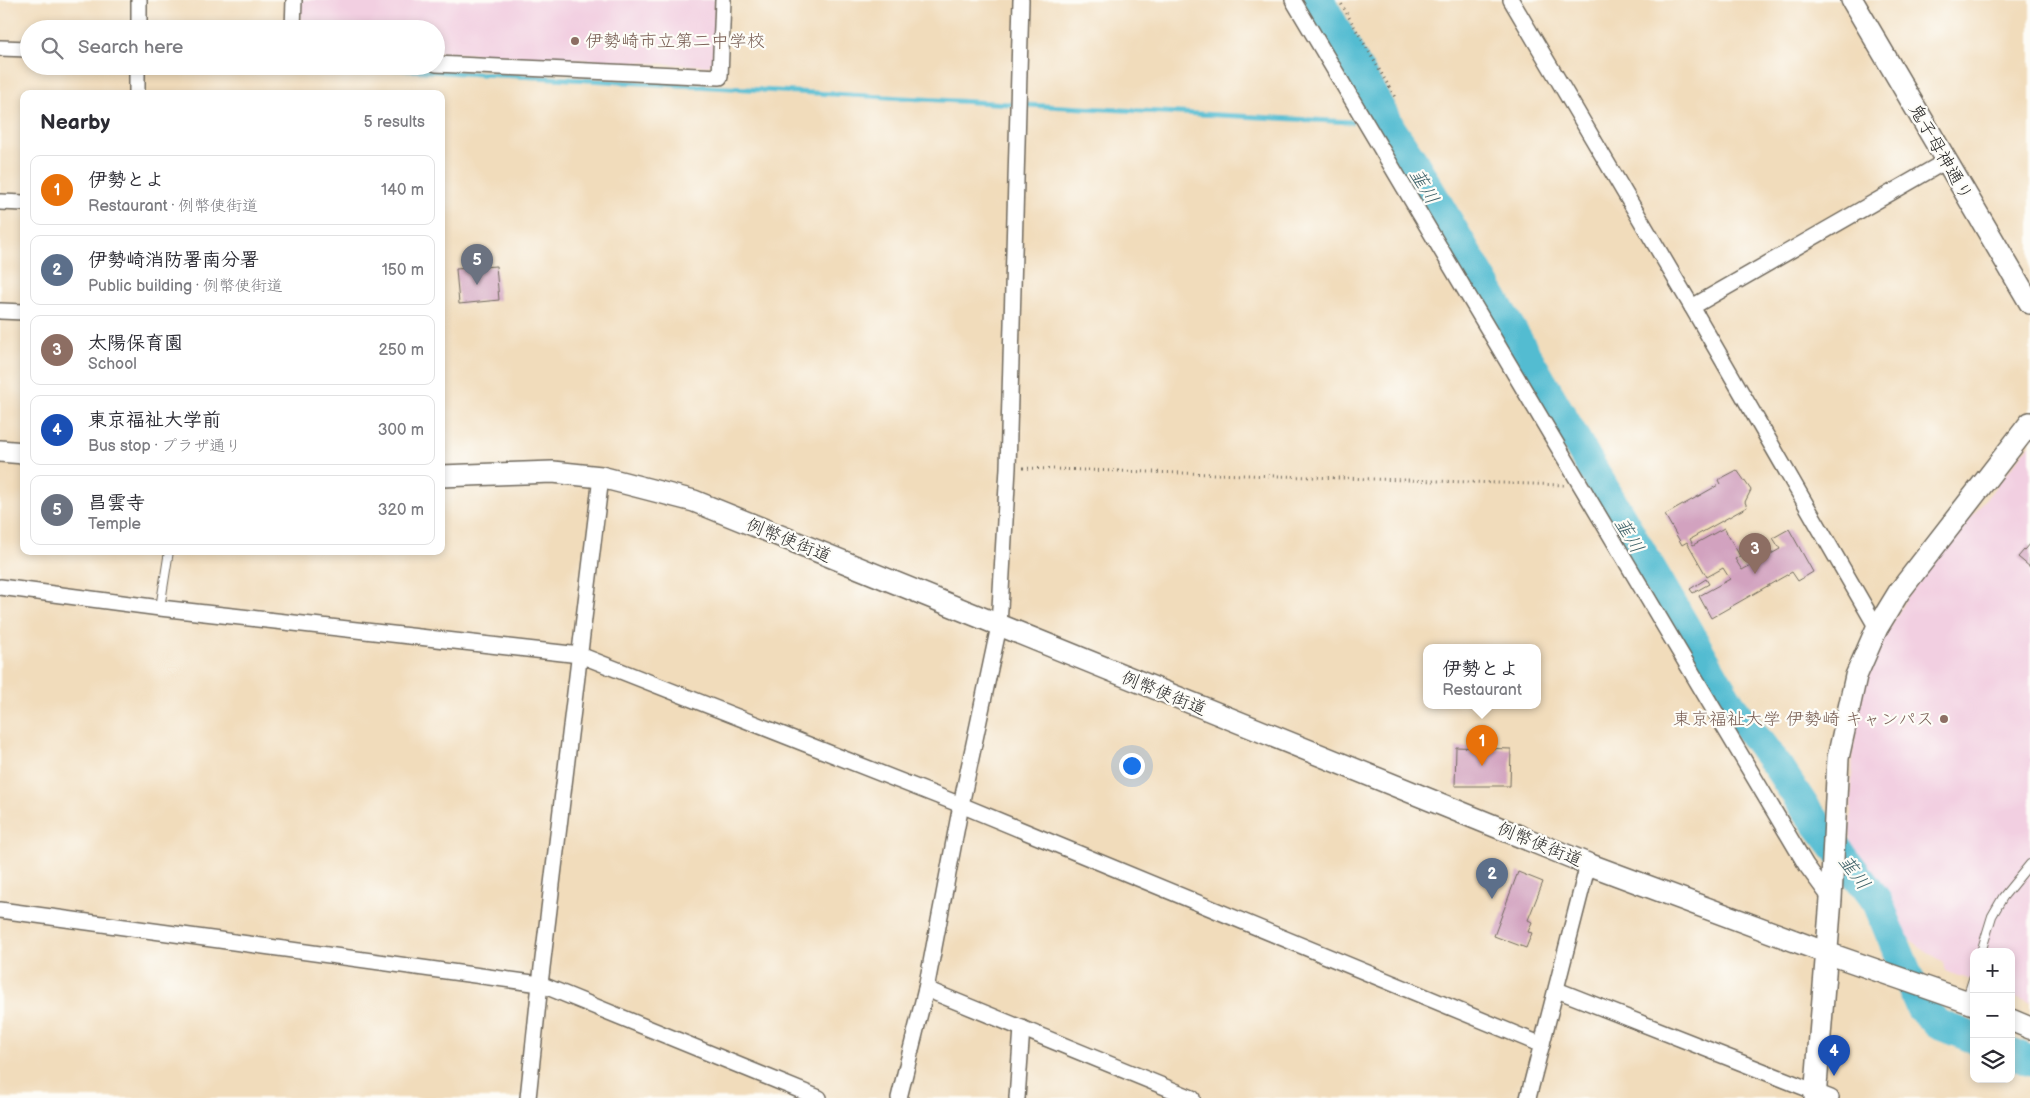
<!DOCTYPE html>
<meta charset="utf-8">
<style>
body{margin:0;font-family:"Balsamiq Sans","Klee One",sans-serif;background:#f7f7f7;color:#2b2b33}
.controls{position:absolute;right:15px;bottom:15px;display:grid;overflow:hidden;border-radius:10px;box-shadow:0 2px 8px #0003}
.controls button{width:45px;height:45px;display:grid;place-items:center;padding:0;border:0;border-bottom:1px solid #e1e1e2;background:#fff;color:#2b2b33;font:25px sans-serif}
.you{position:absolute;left:1131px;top:765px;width:18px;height:18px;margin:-12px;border:4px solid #fff;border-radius:50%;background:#1a73e8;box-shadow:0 0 0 8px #1a73e833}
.badge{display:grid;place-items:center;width:32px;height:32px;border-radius:50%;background:#0b8043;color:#fff;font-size:16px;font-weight:700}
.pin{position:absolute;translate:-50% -41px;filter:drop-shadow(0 1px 2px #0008)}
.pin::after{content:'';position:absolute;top:26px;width:18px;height:15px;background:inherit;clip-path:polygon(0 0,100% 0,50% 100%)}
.popup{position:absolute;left:1423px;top:644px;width:118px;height:65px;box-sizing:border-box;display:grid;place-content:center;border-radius:10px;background:#fff;filter:drop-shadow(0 1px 4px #0005);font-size:16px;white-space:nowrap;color:#7c7c81}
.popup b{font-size:19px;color:#2b2b33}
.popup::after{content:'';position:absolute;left:50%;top:100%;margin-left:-10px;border:10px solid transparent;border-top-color:#fff}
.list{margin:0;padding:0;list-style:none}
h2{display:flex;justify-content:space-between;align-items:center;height:65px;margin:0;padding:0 20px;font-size:21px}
h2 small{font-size:16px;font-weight:400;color:#7c7c81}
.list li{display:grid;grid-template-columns:32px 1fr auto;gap:15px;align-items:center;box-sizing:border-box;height:70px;margin:0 10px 10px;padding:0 10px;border:1px solid #e1e1e2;border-radius:10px}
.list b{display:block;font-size:19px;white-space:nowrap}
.list p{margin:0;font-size:16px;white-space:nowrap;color:#7c7c81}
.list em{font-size:16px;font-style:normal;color:#7c7c81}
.icon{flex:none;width:28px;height:28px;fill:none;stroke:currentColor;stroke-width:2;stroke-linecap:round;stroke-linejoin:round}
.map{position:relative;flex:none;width:2030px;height:1098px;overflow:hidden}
.search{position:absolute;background:#fff;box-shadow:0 2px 8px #0003;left:20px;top:20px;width:425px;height:55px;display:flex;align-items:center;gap:12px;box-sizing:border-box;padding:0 18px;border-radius:28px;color:#7c7c81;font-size:19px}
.panel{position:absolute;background:#fff;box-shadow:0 2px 8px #0003;left:20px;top:90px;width:425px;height:465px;border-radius:10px}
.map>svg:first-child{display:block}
</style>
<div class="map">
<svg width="2030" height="1098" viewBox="0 0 2030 1098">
<rect width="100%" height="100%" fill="#fdfcf7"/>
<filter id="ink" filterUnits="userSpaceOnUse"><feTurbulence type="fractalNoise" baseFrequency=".02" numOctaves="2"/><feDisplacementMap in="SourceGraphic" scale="10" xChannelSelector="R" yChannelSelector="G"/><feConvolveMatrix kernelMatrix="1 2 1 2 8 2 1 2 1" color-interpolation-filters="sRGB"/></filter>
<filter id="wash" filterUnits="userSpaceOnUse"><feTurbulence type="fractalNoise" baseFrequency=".0096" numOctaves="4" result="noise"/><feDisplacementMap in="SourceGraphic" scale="20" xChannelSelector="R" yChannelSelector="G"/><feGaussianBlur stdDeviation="1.12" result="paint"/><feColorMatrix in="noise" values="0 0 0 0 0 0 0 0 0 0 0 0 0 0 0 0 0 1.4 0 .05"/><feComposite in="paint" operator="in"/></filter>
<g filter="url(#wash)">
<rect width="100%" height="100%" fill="#f1dcbb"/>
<g fill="#f2cfe1">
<polygon points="301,0 715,0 713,62 708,66 436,52 436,29 301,29"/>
<polygon points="2030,444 2030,1003 2011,995 2011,952 1974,952 1974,981 1945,971 1943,962 1903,935 1865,860 1850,843 1853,748 1863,691 1877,652 1905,600"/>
</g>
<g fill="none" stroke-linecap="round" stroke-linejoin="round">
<g stroke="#53bcd1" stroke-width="5">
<polyline points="340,66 1010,104"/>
<polyline points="1026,105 1351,122"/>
<polyline points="1372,117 1383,114"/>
</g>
<g stroke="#53bcd1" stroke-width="31">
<polyline points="1319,0 1392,131 1413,162 1730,704 1780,770 1805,808 1877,901 1921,1008 1938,1024 1974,1038"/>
<polyline points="2011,1053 2030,1061"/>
</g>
</g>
<g id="blocks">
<g fill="#d2a2bf">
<polygon points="496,266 499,300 459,304 456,269"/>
<polygon points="1737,470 1751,490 1745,502 1747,507 1690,539 1693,545 1724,528 1740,556 1735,559 1742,570 1780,549 1773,538 1789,529 1813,572 1798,581 1792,572 1711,618 1699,596 1730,579 1723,568 1707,577 1687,542 1682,545 1665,515 1720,484 1718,480"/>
<polygon points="2030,543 2030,567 2018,557"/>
<polygon points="1706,579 1709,584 1693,593 1690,589"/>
<polygon points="1456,747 1511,749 1510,786 1455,786"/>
<polygon points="1518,872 1543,882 1528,920 1532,922 1528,932 1532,933 1526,948 1494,936"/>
</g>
</g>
</g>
<g filter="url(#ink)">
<use href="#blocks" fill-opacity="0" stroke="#70695d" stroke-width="1"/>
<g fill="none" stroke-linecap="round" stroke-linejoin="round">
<defs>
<g id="lane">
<polyline points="160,608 169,551"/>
<polyline points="1981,952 1992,916 2003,897 2030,864"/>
<polyline points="1966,1001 1974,976"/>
</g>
<g id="street">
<polyline points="1293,0 1806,865 1831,899"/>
<polyline points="1511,0 1692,307 1877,628"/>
<polyline points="139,29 139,0"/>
<polyline points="293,29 294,0"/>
<polyline points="0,48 29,49"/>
<polyline points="436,64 720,77 723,0"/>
<polyline points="137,94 137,66"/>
<polyline points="0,202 24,203"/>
<polyline points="1692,307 1946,161"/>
<polyline points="0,311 24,312"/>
<polyline points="0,587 160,608 580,655 961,805 1542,1045"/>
<polyline points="0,910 540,984 819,1098"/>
<polyline points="926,989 1192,1098"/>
<polyline points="1557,990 1831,1098"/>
<polyline points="528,1098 540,984 601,477"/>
<polyline points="899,1098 926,989 961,805 999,626 1008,468 1021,0"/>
<polyline points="1017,1098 1022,1028"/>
<polyline points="1528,1098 1588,864"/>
</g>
<g id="secondary">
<polyline points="1852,0 2030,303"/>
<polyline points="0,451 24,453"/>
<polyline points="441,476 553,472 601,477 694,501 1588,864 1827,953 1974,1004"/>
<polyline points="2011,1020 2030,1028"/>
<polyline points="1815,1098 1831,899 1838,758 1856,676 1877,628 1899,592 2030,423"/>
</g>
</defs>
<use href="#lane" stroke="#70695d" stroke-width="10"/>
<use href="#street" stroke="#70695d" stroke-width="18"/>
<use href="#secondary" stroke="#70695d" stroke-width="24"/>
<g stroke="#70695d" stroke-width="3" stroke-dasharray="1 4" stroke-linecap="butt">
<polyline points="1339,0 1395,97"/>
<polyline points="1023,468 1564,485"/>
</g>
<use href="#lane" stroke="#fff" stroke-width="8"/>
<use href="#street" stroke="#fff" stroke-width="15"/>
<use href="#secondary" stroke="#fff" stroke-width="21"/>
</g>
</g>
<g fill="#8d6e63" stroke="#fdfcf7" stroke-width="2">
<circle cx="575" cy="41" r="5"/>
<circle cx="1944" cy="719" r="5"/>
</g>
<g text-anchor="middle" stroke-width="4.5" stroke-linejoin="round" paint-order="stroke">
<g font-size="18" fill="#785e54" stroke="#fdfcf7" text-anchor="start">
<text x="585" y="47">伊勢崎市立第二中学校</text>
<text x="1934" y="725" text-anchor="end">東京福祉大学 伊勢崎 キャンパス</text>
</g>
<g font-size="18" fill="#2b2b2b" stroke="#fdfcf7">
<text transform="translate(1941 152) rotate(60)" y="6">鬼子母神通り</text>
<text transform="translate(789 540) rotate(22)" y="6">例幣使街道</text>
<text transform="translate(1164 693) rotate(22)" y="6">例幣使街道</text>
<text transform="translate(1540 844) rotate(22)" y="6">例幣使街道</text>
</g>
<g font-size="19" font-style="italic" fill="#395e65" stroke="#fdfcf7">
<text transform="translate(1425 186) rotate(59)" y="7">韮川</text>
<text transform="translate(1630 535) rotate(59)" y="7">韮川</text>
<text transform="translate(1855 872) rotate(53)" y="7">韮川</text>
</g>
</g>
</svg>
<div class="controls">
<button>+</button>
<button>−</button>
<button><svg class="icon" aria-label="layers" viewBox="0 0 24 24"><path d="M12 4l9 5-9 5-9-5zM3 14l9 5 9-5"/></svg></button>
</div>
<div class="you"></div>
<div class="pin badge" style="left:1482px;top:766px;background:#e8710a">1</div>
<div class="popup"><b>伊勢とよ</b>Restaurant</div>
<div class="pin badge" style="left:1492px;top:899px;background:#5c6f8a">2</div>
<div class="pin badge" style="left:1755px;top:574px;background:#8d6e63">3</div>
<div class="pin badge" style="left:1834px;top:1076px;background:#1a4fb4">4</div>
<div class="pin badge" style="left:477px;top:285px;background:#6b7280">5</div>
<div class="search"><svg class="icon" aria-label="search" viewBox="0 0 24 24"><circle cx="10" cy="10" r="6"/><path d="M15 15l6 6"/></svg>Search here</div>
<section class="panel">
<h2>Nearby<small>5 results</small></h2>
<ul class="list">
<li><span class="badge" style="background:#e8710a">1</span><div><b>伊勢とよ</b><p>Restaurant · 例幣使街道</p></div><em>140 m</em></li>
<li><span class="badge" style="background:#5c6f8a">2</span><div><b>伊勢崎消防署南分署</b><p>Public building · 例幣使街道</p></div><em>150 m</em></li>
<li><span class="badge" style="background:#8d6e63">3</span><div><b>太陽保育園</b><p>School</p></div><em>250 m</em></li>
<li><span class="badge" style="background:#1a4fb4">4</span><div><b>東京福祉大学前</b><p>Bus stop · プラザ通り</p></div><em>300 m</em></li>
<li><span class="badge" style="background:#6b7280">5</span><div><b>昌雲寺</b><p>Temple</p></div><em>320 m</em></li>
</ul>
</section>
</div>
